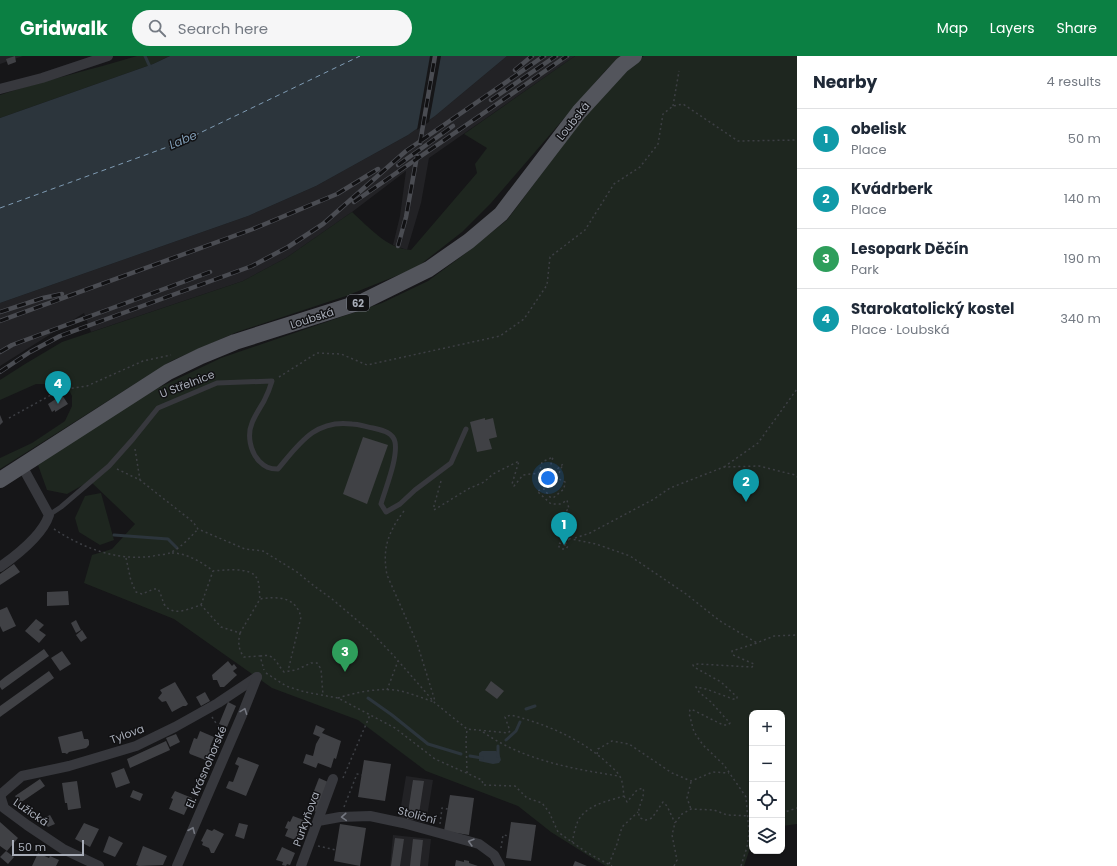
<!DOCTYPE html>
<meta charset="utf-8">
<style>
body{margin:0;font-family:Poppins,sans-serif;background:#f6f6f7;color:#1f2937}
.controls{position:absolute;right:12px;bottom:12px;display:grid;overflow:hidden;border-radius:8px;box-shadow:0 1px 3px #0004}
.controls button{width:36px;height:36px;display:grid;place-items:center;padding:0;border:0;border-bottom:1px solid #e0e1e3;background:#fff;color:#1f2937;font:20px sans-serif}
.scale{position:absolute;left:12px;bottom:10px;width:72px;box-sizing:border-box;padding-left:4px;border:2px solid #a8adb8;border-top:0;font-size:11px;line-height:14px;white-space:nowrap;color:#a8adb8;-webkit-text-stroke:3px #111113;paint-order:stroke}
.you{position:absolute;left:548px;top:422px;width:14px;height:14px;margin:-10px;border:3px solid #fff;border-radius:50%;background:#1a73e8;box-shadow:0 0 0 6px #1a73e833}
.badge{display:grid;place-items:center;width:26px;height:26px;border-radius:50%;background:#0b8043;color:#fff;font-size:13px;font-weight:700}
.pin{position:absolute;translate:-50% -33px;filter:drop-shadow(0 1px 2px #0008)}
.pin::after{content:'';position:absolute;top:21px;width:14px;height:12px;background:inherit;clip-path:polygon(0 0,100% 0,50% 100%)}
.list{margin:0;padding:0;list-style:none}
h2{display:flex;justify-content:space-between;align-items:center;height:52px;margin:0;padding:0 16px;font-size:17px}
h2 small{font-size:13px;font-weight:400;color:#747a83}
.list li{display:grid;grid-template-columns:26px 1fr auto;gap:12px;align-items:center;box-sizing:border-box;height:60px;padding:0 16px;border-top:1px solid #e0e1e3}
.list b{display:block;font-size:15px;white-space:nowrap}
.list p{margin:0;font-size:13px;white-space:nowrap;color:#747a83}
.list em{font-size:13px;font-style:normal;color:#747a83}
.icon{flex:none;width:22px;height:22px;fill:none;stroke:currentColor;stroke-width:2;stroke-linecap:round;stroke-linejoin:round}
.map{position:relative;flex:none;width:797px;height:810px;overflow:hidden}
header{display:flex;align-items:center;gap:24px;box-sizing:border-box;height:56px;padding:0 20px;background:#0b8043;color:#fff}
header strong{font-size:19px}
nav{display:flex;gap:22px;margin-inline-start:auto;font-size:14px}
.search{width:280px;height:36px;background:#f6f6f7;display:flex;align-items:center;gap:10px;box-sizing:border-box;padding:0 14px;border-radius:22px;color:#747a83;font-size:15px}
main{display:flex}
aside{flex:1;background:#fff}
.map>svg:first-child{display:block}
</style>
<header>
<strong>Gridwalk</strong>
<div class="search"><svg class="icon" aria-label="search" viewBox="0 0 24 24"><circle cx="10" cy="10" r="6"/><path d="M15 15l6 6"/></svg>Search here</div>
<nav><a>Map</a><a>Layers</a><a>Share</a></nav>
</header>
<main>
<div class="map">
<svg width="797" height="810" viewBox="0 0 797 810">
<rect width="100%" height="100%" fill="#161618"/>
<g fill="#222225">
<polygon points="0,0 23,0 0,8"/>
<polygon points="507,0 575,0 429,102 421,147 407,194 393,189 400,160 406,115 352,156 286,202 243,225 91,276 84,257 0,310 0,247 248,160 316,130 408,79 435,60"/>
<polygon points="406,720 433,724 426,767 399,762"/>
<polygon points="393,779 431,783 428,810 390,810"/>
</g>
<g fill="#1e261f">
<path d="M 137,0 L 170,0 L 153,8 L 0,62 L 0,39 C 45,24 91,14 137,0 Z"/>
<path d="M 575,0 L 621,0 L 605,15 L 491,147 L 462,176 L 416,212 L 346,240 L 237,276 L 171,305 L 0,413 L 0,402 L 32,387 L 65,365 L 72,350 L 72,340 L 66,328 L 36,328 L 0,344 L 0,324 L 25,308 L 62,286 L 243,225 L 286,202 L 352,156 C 369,171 387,193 411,194 L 477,117 L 475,108 L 487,92 L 464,78 Z"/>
<polygon points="644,0 797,0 797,768 782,770 782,657 752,657 752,786 744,810 606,810 589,800 551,776 518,750 426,715 358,664 272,632 174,563 84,527 92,499 112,493 135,468 90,425 67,438 47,434 38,409 113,359 158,332 221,302 382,247 428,225 462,200 507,164 584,61 630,10"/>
<polygon points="101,437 114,484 100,489 79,476 75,462 85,440"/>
</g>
<g fill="#2c353c">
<polygon points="170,0 507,0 435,60 408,79 316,130 248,160 0,247 0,62 153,8"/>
<polygon points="482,695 496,695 499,697 501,704 499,707 493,708 479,705 479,697"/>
</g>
<polygon fill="#161618" points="430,0 441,0 429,66 417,74"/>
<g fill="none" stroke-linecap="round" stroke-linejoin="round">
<g stroke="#2c353c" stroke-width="3">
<polyline points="145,0 151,13"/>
<polyline points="114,479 168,483 177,492"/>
<polyline points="368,642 392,659 428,688 461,698"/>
<polyline points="526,653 535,650"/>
<polyline points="506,684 516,675 520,666"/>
<polyline points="498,690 498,700"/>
<polyline points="470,700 482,702"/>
</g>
<polyline stroke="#7f9bb3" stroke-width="1" stroke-dasharray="5 4" stroke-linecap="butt" points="0,152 181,86 360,0"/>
</g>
<g fill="#404145">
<polygon points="15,0 16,6 8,9 6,3"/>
<polygon points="62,339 68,348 55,356 55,354 52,356 48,348"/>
<polygon points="0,359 3,366 0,369"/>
<polygon points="485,362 485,364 493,362 497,381 489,383 492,393 477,396 470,366"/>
<polygon points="363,381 388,389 367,448 343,438"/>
<polygon points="14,508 20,516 0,529 0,518"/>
<polygon points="68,535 69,549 47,550 47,536"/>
<polygon points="7,551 16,570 3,576 0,570 0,554"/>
<polygon points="36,563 44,569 39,574 46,579 39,587 25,575"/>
<polygon points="76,564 81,574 76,577 71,567"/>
<polygon points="82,574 87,582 81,586 76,579"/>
<polygon points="44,593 49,600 2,634 0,631 0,625 5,621"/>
<polygon points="62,595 71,608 60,615 51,602"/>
<polygon points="228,605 232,610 234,608 237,612 233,615 237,619 224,631 220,631 217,624 213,624 212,619"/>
<polygon points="49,615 54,622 0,661 0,650"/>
<polygon points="491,625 504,635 497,643 485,634"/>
<polygon points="175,626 188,648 186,650 183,650 172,656 166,645 162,646 158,642 162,637 160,634"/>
<polygon points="205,636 210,645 201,650 196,641"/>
<polygon points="228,646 236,650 227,671 219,668"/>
<polygon points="316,669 325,673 322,677 341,685 336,703 334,702 331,712 318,707 316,712 303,707 306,698 313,700 316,688 320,681 313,678"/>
<polygon points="82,675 84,683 88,683 89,685 89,689 86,692 69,696 67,698 65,697 62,697 58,681"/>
<polygon points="200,675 214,681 210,691 213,692 208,705 190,698 189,696 194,682 197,683"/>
<polygon points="176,678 180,686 170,691 166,682"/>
<polygon points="166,685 170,694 130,712 127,703"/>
<polygon points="238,701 259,709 246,740 226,732 229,725 233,726 239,710 235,708"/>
<polygon points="364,704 391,708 385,745 358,741"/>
<polygon points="124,712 130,727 116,732 111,717"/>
<polygon points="319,722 328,726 317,756 307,753"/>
<polygon points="40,723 45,730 20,747 15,740"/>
<polygon points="413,724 424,725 418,764 407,763"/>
<polygon points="77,725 81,752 68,754 67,747 65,747 62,727"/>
<polygon points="133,734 143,738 140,745 130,741"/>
<polygon points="175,735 192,742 184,759 169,753 173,743 171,742"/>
<polygon points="450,739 474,742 469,779 444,775"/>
<polygon points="50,759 55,768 48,771 42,763"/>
<polygon points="293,760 306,765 304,773 298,785 285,780 288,773 285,772 288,765 290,766"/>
<polygon points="0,766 18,782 7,795 0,790"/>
<polygon points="511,766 536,769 531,805 506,802"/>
<polygon points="84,767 99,773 90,791 75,783"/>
<polygon points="239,767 248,769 244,783 235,780"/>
<polygon points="340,768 366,772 360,810 334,805"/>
<polygon points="207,773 212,775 214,773 224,778 214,797 211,797 209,792 202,789 203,786 201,785"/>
<polygon points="109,780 123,787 115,801 103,796"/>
<polygon points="395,782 404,783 400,810 391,810"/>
<polygon points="413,783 423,784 420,810 410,810"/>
<polygon points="143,790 167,800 163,809 139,810 136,809"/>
<polygon points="282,791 295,797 290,809 287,808 286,810 282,809 283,806 276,804"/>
<polygon points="6,795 14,801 8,808 0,801"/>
<polygon points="38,797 49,802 50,800 59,804 56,810 32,810"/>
<polygon points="456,804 464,806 464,804 469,805 469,807 478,810 455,810"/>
<polygon points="575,805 587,810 573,810"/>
</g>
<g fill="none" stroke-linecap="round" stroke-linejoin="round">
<g stroke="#3d3f44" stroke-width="1.5" stroke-dasharray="2 3" stroke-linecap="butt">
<polyline points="673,50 679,15"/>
<polyline points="279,321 317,297 341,298 367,309 500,280 524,263 547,229 550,201 585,174 614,128 640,111 658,88 663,58 673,50 683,48 738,85 797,84"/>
<polyline points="9,362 60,334 87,330 143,305 171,299"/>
<polyline points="135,393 140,424"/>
<polyline points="724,411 758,387 797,333"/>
<path d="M 117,413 L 140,424 L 193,466 L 198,473 L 245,493 L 263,495 L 297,516 L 314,530 L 332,543 L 371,576 L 393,599 L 435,647 L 467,673 L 508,677 L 510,675 L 505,661 L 511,659 C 545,668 577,681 604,704 C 609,709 615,713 619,719 C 623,724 623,733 624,740 C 608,745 586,749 578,765 C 575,771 574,779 572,786"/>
<polyline points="441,425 434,450 434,454 468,433 484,426 493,418 519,405 512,428 514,430 523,419 539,417 542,406 553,401 547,422 563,408 557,422 565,426 564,433 553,442 550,441 544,433 537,435 551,448 561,448 567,444 569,453 557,460 557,468 563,467 565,475 561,478 562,481 596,488 630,500 686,538 720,565 757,587"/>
<path d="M 404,455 C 388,476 382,493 387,519 L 417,587 L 435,645"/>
<path d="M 54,473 C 84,493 122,507 158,499 C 162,499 167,498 170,497 C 180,492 190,482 198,473"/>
<polyline points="575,482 590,477 654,443 670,432 724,411 759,410 795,419 797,421"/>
<polygon points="559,487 568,490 566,493 562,493 559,491"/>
<polyline points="565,488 570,482"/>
<path d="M 172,497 C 186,497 202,506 213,515 C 223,514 250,511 256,521 C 260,526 259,536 260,543"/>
<path d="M 126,502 L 131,525 L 136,536 L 142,538 L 154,533 L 158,533 C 161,538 162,543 164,548 C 173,562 190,552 201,549 L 221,571 L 240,577 C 238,586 238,593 244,601 L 260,600 L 264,614"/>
<polyline points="201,549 213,515"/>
<path d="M 240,577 L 260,543 C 278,540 296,541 301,561 L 288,615"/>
<path d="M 260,600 C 275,597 275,606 284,616 L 296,614 L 311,607 L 317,607 L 321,613 L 323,639"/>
<polyline points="266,617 286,630 305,636 338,642 395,672 435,703 482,724 483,729 515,730 527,742 542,747 549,756 558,776 586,796 612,810"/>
<polyline points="387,634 398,605"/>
<path d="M 338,642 C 357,636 381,631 401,635 C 412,638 423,642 434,646"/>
<polyline points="212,661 223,678"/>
<path d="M 483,676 C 523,704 572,713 619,720"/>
<polyline points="597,698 598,693 612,685 629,688 672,717 691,725 713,716 729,717"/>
<polyline points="467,717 466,684 467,673"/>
<polyline points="343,722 370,659"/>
<polyline points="691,726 687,742 691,753"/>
<path d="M 624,740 L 627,746 L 637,734 L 643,732 C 646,742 635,752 640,762 L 646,764 L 652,762 L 663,746 L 667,750 L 675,767"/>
<polyline points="344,751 357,718 362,719"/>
<polyline points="782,757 797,752"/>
<polyline points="440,768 442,752 448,753"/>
<polyline points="318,790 336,794"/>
<polyline points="501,792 503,779 509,780"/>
<polyline points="609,808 617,788 622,771 638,756"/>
<polyline points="674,810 677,804 672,779 675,767 682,758 691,753 714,754 727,759 752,760"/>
<polyline points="741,810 747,791 749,777 746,741 724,709 703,689 694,676 689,657 690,654 691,653 723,669 728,669 730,667 728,665 711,646 699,636 696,631 706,633 733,643 737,643 737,641 721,626 694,611 693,609 698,608 752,611 754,608 733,599 732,595 754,588 774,580 797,579"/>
</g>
<path stroke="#37383d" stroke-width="5" d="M 49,459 L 61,451 L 109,410 L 133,383 L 158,352 L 217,327 L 272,325 C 270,332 267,339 264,345 C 260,352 255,359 252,367 C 247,379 250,395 259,405 C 265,411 269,413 278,413 C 299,388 315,363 352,368 C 359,368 366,371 373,372 C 381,374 393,376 395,386 C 398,402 386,431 381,448 L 386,456 L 400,448 L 415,434 L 451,407 L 466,373"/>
<g stroke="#37383d" stroke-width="10">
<polyline points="0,33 42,22 108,0"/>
<path d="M 0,511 C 17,499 43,478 49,459 L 22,410"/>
<polyline points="0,739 22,720 69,710 136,690 175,671 218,647 257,621"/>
<polyline points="0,739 4,752 27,769 63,793 99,810"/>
<polyline points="318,765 340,761 370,760 403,767 479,788 494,799 500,810"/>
<polyline points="177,810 242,659 257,621"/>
<polyline points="301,810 333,723"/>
</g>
<polyline stroke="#53555c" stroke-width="16" points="0,424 168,316 201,300 235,286 364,245 429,213 469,185 501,158 579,56 622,9 634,0"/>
<defs>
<g id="rail">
<polyline points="515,14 532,0"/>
<polyline points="491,44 556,0"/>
<polyline points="420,87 435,0"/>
<polyline points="398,109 453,70"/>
<polyline points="354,146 567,0"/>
<polyline points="398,190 406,161 417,100"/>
<polyline points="0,256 43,242 62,238"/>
<polyline points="0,265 253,173 337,138 378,113"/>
<polyline points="0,296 12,289 210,216"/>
<polyline points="0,316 30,296 60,280 252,210 288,191 323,168 406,95 544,0"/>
</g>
</defs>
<use href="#rail" stroke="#4a4c52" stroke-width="4.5"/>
<use href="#rail" stroke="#111113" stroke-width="3" stroke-dasharray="9" stroke-linecap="butt"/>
</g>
<defs><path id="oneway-chevron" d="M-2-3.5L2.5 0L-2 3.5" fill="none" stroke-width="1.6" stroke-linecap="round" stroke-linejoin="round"/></defs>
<g stroke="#757881">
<use href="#oneway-chevron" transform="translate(244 655) rotate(-69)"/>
<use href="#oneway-chevron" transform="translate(344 761) rotate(176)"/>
<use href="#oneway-chevron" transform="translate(192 774) rotate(-67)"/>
<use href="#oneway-chevron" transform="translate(471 786) rotate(-164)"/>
</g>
<g text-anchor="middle" stroke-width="3" stroke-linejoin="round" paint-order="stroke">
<rect fill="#111113" stroke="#7b7e86" stroke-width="1" x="347" y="239" width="22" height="16" rx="3"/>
<g font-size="10" font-weight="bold" fill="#a8adb8">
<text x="358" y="251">62</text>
</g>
<g font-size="11" fill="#a8adb8" stroke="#111113">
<text transform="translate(573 65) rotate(-51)" y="4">Loubská</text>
<text transform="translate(312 262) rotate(-18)" y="4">Loubská</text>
<text transform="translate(187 328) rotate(-21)" y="4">U Střelnice</text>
<text transform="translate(127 678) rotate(-20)" y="4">Tylova</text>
<text transform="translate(206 711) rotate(-67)" y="4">El. Krásnohorské</text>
<text transform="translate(31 756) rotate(35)" y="4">Lužická</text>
<text transform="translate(417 759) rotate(15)" y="4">Stoliční</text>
<text transform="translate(306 763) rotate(-70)" y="4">Purkyňova</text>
</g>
<g font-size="12" font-style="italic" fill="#7f9bb3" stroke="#111113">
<text transform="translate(183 84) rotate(-23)" y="4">Labe</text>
</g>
</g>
</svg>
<div class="controls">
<button>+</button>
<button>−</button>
<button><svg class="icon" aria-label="locate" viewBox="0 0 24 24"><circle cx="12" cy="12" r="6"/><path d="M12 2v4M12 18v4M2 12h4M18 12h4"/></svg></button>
<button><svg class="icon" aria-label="layers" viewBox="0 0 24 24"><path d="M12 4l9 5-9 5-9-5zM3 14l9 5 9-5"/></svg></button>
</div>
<div class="scale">50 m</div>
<div class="you"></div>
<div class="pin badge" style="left:564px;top:489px;background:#0f9aa8">1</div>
<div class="pin badge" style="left:746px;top:446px;background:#0f9aa8">2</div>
<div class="pin badge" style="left:345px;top:616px;background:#2e9e5b">3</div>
<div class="pin badge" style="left:58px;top:348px;background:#0f9aa8">4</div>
</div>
<aside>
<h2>Nearby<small>4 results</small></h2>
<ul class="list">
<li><span class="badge" style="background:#0f9aa8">1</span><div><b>obelisk</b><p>Place</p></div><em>50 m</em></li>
<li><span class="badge" style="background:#0f9aa8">2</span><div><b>Kvádrberk</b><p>Place</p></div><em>140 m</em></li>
<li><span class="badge" style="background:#2e9e5b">3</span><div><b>Lesopark Děčín</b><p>Park</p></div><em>190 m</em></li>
<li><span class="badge" style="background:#0f9aa8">4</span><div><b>Starokatolický kostel</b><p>Place · Loubská</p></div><em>340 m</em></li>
</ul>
</aside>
</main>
